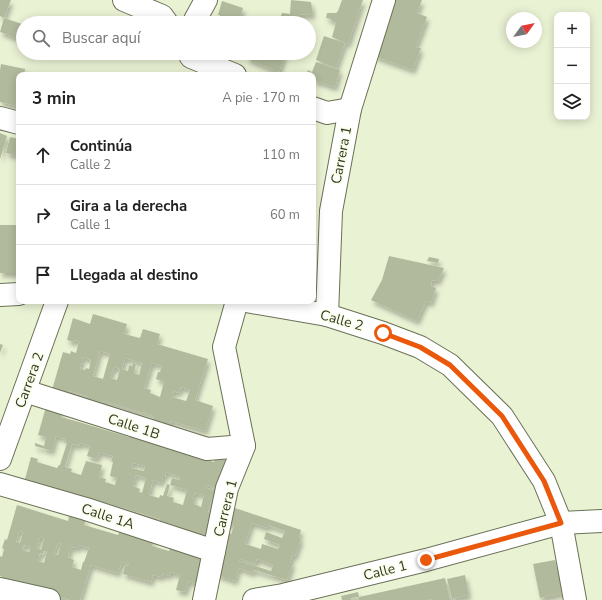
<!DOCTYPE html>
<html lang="es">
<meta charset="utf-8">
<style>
body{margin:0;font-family:"Nunito Sans",sans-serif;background:#f6f6f6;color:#222}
.controls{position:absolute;right:12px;top:12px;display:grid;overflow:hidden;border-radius:8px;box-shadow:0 2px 10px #0003}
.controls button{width:36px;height:36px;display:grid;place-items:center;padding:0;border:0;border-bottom:1px solid #e0e0e0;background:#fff;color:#222;font:20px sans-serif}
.compass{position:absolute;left:506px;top:12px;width:36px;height:36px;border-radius:50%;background:#fff;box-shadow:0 2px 10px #0003;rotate:57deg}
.stop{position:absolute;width:12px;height:12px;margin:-9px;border:3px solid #ea580c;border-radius:50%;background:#fff}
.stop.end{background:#ea580c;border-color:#fff;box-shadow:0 1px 4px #0008}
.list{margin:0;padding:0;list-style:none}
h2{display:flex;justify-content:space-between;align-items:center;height:52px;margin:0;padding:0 16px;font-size:17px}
h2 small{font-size:13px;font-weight:400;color:#767676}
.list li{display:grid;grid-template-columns:26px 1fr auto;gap:12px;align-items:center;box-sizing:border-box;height:60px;padding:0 16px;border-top:1px solid #e0e0e0}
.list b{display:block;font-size:15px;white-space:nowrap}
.list p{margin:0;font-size:13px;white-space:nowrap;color:#767676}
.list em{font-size:13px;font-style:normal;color:#767676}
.icon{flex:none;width:22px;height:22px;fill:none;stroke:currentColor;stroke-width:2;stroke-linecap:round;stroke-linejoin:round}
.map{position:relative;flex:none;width:602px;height:600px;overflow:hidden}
.search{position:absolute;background:#fff;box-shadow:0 2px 10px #0003;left:16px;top:16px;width:300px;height:44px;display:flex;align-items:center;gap:10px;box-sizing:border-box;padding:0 14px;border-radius:22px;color:#767676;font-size:15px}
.panel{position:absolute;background:#fff;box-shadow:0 2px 10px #0003;left:16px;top:72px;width:300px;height:232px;border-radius:8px}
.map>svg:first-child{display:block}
</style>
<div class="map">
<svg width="602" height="600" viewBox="0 0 602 600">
<defs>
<filter id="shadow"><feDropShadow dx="2.5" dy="4.5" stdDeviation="2" flood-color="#0004"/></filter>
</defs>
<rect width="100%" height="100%" fill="#eaf2d4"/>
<g fill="#b2ba9d" fill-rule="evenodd" filter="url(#shadow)">
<polygon points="0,0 11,0 4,18 0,16"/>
<polygon points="291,0 311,2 313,15 300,14 296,23 288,23 279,21 278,23 274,23 276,20 279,21 282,13 290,14"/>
<polygon points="342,0 363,0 348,44 332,37 336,23 332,21 331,19 326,18 327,13 336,13 338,11"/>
<polygon points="395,0 422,0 417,13 427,17 416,47 421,48 413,70 374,56"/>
<polygon points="222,1 243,8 238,23 217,23 220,15 218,15"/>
<polygon points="30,17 46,23 28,23"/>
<polygon points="4,18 22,24 17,38 0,32"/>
<polygon points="324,36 345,43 336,68 316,60"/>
<polygon points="248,53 285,53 279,72 247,59"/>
<polygon points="316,62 340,70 335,87 313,80 313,75 306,75 308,70 312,72"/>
<polygon points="1,64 25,69 24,75 19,75 19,103 18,103 17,106 0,102 0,70"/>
<polygon points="0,133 7,136 0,159"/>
<polygon points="10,137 19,139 19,156 6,153"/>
<polygon points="0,225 18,225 19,273 0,273"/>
<polygon points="389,256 444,268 438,281 432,280 431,286 436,288 431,303 426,301 417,321 371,300 382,280"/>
<polygon points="429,257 439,259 438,263 427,261"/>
<path d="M 93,314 L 127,324 L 124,334 L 140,338 L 143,329 L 160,334 L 157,344 L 208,359 L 195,400 L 213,406 L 205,431 L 171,421 L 169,426 L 152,421 L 154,416 L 103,401 L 102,405 L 85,401 L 87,396 L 70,391 L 68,395 L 52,390 L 63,352 L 70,354 L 71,351 L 76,353 L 79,341 L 75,340 L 74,342 L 67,340 L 73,318 L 90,324 ZM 100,351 L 110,354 L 103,379 L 93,376 ZM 83,357 L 91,360 L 89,369 L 86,368 L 85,370 L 80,369 ZM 125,358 L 142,363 L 139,375 L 134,373 L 136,364 L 133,363 L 132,366 L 129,365 L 128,371 L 122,369 ZM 152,363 L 162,366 L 160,372 L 158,372 L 156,379 L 164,382 L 160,397 L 150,393 L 151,390 L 144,388 ZM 114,367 L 120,369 L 117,380 L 110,378 ZM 181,387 L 190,390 L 186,401 L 172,397 L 174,391 L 179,393 Z"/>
<polygon points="0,344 3,345 0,353"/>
<path d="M 46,407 L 63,412 L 61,417 L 79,422 L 129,437 L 131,432 L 180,452 L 214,462 L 215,457 L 232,462 L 221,500 L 212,498 L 208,512 L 211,513 L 211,510 L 210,539 L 159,524 L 160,519 L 25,479 L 31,457 L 38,459 L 37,462 L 57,468 L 59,465 L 60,465 L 67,443 L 65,443 L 66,439 L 56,436 L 52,451 L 35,446 L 35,443 L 44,446 L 46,437 L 38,435 ZM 80,443 L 90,446 L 87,456 L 97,459 L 99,452 L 113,456 L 111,461 L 113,462 L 110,476 L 117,478 L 115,485 L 105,482 L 106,479 L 99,477 L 102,465 L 86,461 L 81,475 L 71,472 L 72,469 L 65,467 L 72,444 L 79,446 ZM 133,463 L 145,466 L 144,471 L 131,468 ZM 166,472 L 180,477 L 179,480 L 172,478 L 170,485 L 167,484 L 163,496 L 160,495 L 159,498 L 149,495 L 153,480 L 161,483 L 163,477 L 165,477 ZM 136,475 L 146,478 L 142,493 L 139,492 L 140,489 L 133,486 ZM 170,485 L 187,490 L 183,505 L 173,502 L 174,498 L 167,496 ZM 207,485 L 214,487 L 213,490 L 206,488 ZM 195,493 L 204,495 L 201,507 L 194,504 L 195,499 L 193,499 Z"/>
<path d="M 17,505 L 68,521 L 69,516 L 86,520 L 84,525 L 118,535 L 120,531 L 154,541 L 152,546 L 169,551 L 171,546 L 205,556 L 197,584 L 189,581 L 185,592 L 176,590 L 180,575 L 170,572 L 169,576 L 163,574 L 161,577 L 153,575 L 151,582 L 123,574 L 125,565 L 128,566 L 129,564 L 122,562 L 118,573 L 91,565 L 80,600 L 70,600 L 5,580 L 5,578 L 0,576 L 0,556 L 2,557 L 4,549 L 2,548 L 5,539 L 7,540 ZM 19,531 L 23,532 L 20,543 L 16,542 ZM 40,537 L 44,539 L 41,550 L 37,548 ZM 58,543 L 61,544 L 58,555 L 54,554 ZM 24,545 L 31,547 L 29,552 L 22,550 ZM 79,545 L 89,548 L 84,562 L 83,562 L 81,570 L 72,567 L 74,560 L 68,557 L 71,547 L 78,548 ZM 44,551 L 47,552 L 44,563 L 38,561 L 40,553 L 43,554 Z"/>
<path d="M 235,508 L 301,530 L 299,538 L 301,539 L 295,556 L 293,555 L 290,563 L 293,563 L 287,580 L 254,570 L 252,573 L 239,568 L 235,581 L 217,575 L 223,549 L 226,550 L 228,542 L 226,541 L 229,533 L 231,534 L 234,526 L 222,522 L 232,516 ZM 252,523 L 268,528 L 268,525 L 285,531 L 282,538 L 266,532 L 264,539 L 280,545 L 278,549 L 262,544 L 261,549 L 245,544 ZM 240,559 L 255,564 L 257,559 L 273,565 L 271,571 L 239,561 Z"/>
<polygon points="555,560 563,593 540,598 533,564"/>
<polygon points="465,575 469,595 452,599 447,579"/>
<polygon points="445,578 450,600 432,600 432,599 427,600 359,600 359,597"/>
<polygon points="358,592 359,597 351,598 351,600 342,600 341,596"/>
</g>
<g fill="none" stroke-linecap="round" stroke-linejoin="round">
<defs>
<g id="minor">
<polyline points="124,0 162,16 167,23"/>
<polyline points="195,23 195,20 206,0"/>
<polyline points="189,53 191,57 235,75"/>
<polyline points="313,108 327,113 350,109"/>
<polyline points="0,118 19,123"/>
<polyline points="0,295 19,294"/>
<polyline points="246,301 327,315 383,333 420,347 450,365 502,416 544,481 561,523 575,600"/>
<polyline points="327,315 331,211 350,109 384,0"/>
<polyline points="25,391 207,449 244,446"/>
<polyline points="0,459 57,301"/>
<polyline points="0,484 86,509 214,551"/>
<polyline points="0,589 49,600"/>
<polyline points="204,600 227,488 244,446 224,347 237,301"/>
<polyline points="254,600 283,595 426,560 561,523 602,521"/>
</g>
</defs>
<use href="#minor" stroke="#6a7156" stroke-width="24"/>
<use href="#minor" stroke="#fff" stroke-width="22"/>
</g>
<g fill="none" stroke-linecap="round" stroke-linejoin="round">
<polyline stroke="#ea580c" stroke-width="5" points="383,333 420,347 450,365 502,416 544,481 561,523 426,560"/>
</g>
<g text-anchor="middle" stroke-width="3" stroke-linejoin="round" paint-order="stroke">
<g font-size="14" fill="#34382c" stroke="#f8ffe6">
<text transform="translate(341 155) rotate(-79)" y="5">Carrera 1</text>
<text transform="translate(342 320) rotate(16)" y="5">Calle 2</text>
<text transform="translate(29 380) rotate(-70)" y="5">Carrera 2</text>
<text transform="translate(134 426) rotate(18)" y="5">Calle 1B</text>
<text transform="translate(225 508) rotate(-76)" y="5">Carrera 1</text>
<text transform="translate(108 516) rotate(18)" y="5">Calle 1A</text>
<text transform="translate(385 570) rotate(-14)" y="5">Calle 1</text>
</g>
</g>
</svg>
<div class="controls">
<button>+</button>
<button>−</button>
<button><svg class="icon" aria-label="layers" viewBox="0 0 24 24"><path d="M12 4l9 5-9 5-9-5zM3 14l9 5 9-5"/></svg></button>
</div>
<svg class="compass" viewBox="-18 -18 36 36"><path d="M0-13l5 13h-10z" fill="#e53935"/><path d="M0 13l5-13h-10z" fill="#767676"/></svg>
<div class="stop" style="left:383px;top:333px"></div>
<div class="stop end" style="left:426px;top:560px"></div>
<div class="search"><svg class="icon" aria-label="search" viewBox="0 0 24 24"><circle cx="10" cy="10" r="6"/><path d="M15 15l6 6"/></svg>Buscar aquí</div>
<section class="panel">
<h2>3 min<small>A pie · 170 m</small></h2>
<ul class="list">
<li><svg class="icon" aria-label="ahead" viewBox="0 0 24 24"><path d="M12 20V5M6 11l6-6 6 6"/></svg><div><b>Continúa</b><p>Calle 2</p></div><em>110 m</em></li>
<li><svg class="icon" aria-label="right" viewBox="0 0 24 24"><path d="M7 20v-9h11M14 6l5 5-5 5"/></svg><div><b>Gira a la derecha</b><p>Calle 1</p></div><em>60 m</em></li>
<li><svg class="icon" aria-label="arrive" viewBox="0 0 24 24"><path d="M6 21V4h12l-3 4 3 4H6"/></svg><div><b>Llegada al destino</b></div></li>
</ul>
</section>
</div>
